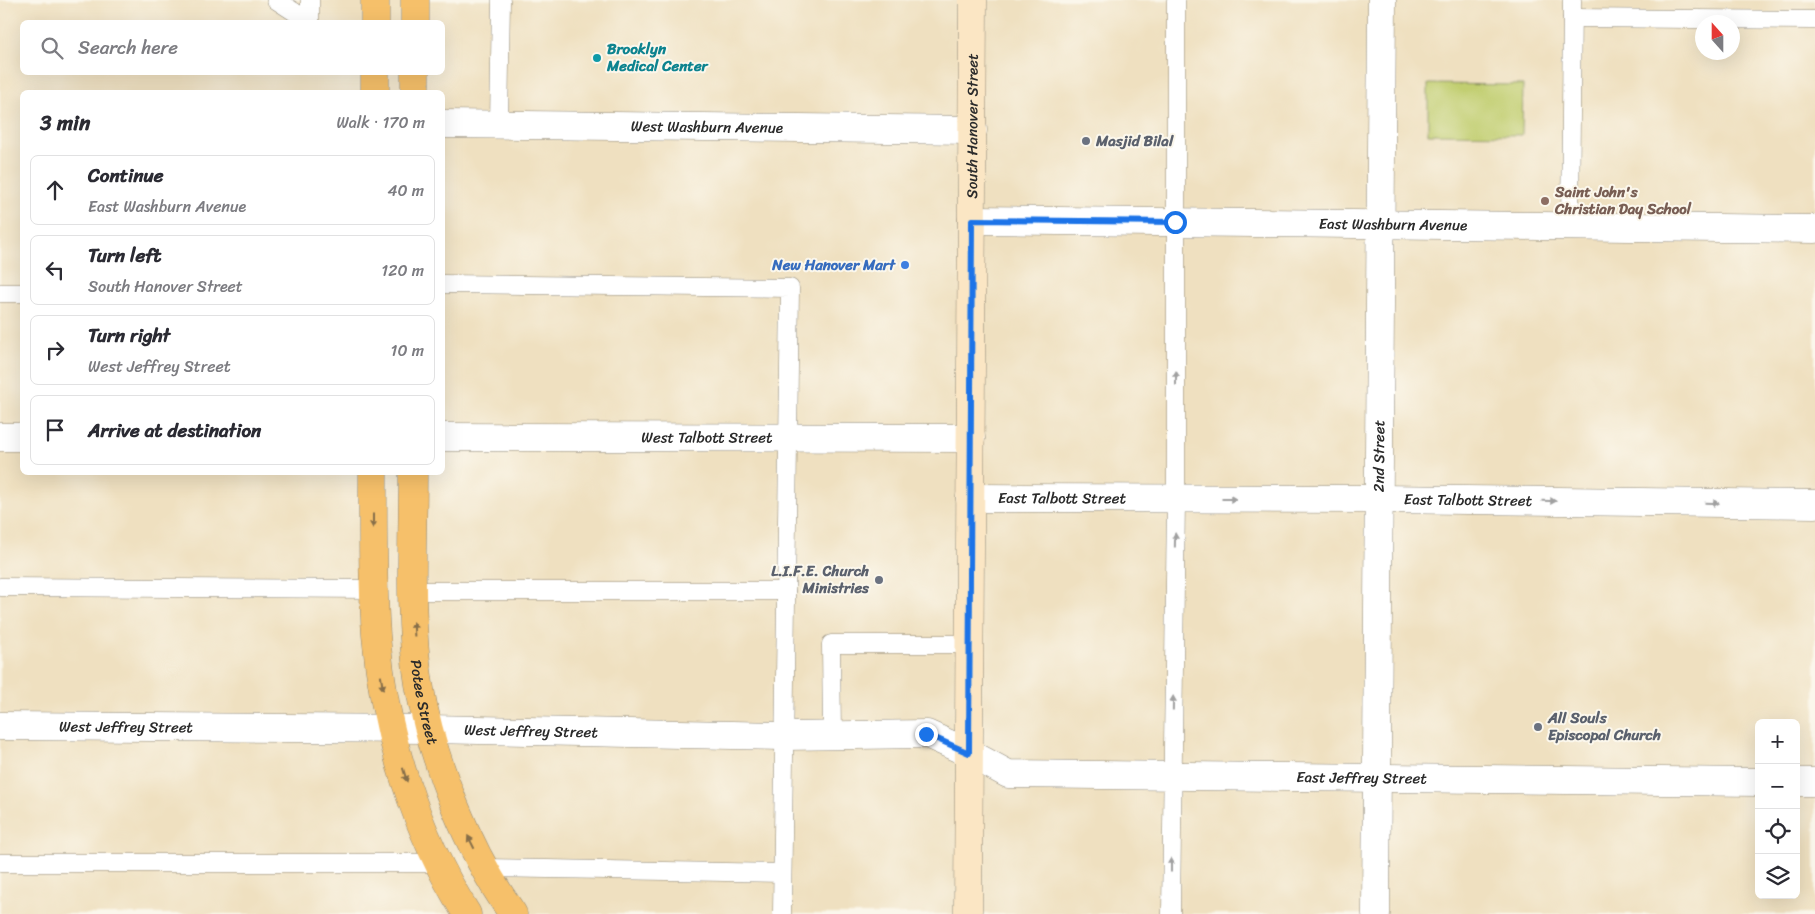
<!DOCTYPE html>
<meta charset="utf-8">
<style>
body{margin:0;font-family:Sriracha,sans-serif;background:#f2f2f3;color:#2b2b33}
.controls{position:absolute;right:15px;bottom:15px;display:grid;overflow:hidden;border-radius:8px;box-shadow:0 5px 20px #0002}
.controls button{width:45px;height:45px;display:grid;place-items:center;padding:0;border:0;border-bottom:1px solid #e1e1e2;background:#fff;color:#2b2b33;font:25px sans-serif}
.compass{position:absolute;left:1695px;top:15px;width:45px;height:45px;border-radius:50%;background:#fff;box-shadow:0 5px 20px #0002;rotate:339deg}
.stop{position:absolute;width:15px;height:15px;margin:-11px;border:4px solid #1a73e8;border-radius:50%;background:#fff}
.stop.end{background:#1a73e8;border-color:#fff;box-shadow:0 1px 5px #0008}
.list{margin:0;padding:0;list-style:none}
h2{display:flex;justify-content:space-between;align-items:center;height:65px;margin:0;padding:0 20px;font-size:21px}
h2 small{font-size:16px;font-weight:400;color:#7c7c81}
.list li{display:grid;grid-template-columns:32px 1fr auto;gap:15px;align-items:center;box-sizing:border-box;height:70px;margin:0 10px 10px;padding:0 10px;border:1px solid #e1e1e2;border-radius:8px}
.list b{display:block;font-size:19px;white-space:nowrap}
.list p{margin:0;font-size:16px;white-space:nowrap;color:#7c7c81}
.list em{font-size:16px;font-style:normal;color:#7c7c81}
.icon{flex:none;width:28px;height:28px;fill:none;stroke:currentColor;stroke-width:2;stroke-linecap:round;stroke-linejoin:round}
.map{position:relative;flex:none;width:1815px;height:914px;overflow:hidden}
.search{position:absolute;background:#fff;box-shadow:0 5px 20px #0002;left:20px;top:20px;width:425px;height:55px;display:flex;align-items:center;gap:12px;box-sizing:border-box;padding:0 18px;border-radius:8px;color:#7c7c81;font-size:19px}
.panel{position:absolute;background:#fff;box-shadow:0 5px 20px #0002;left:20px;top:90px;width:425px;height:385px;border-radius:8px}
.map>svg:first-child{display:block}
</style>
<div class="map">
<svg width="1815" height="914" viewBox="0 0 1815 914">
<rect width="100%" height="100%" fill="#fbf7ec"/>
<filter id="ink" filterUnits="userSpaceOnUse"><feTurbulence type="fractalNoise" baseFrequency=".02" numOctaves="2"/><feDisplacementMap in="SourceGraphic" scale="10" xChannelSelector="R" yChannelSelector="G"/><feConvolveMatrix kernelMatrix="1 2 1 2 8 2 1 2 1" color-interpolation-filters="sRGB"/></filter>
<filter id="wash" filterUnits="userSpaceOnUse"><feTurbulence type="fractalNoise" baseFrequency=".0096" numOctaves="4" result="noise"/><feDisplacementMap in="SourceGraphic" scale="20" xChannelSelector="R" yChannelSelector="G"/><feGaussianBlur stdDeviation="1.12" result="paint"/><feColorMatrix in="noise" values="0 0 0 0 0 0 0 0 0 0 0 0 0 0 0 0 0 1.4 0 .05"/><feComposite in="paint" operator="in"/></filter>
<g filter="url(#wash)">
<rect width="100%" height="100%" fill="#efe0c0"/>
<polygon fill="#c1ce70" stroke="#767c4e" points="1428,84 1523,85 1522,135 1428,134"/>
</g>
<g filter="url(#ink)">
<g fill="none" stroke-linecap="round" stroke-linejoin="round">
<defs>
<g id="service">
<polyline points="276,0 310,22 310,0"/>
<polyline points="1572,18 1815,20"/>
<polyline points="499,124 501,0"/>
<polyline points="1570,227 1572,0"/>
<polyline points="442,284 790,288 782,914"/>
<polyline points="0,293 22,293"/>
<polyline points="0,587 373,589"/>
<polyline points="413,591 786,591"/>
<polyline points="832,735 831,644 970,644"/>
<polyline points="0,863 440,863"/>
<polyline points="485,868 782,873"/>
<polyline points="1171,914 1176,499 1176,0"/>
</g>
<g id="minor">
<path id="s1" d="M 442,124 L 973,130"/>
<path id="s2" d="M 972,220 L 1815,229"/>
<polyline points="0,437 22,437"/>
<path id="s3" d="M 442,437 L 971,438"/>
<path id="s4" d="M 970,498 L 1378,499 L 1815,504"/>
<path id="s5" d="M 0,726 L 429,729 L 784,736 L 927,734 L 969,753 L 1008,774 L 1759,782"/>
<polyline points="1796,782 1815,782"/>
<path id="s6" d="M 1376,914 L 1382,0"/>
</g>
<g id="secondary">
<path id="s7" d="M 968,914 L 973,0"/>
</g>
<g id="primary">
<polyline points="375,22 375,0"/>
<polyline points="415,22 415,0"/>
<polyline points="375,92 375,72"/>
<polyline points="415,92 415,72"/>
<path d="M 373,472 C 373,527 372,581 376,635 C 384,732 415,832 467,914"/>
<path id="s8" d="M 413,472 C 413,542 408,615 419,684 C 432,761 468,851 513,914"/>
</g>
</defs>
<use href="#service" stroke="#8d8676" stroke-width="19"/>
<use href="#minor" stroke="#8d8676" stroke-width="29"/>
<use href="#secondary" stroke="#8d8676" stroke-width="29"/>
<use href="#primary" stroke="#8d8676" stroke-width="29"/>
<use href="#service" stroke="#fff" stroke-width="18"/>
<use href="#minor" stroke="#fff" stroke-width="28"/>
<use href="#secondary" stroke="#fbe6c4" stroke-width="28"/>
<use href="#primary" stroke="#f6c06b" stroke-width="28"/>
</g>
<defs><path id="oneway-solid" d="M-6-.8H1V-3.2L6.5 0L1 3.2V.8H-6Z" transform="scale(1.25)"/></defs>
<g fill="#a0a0a0">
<use href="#oneway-solid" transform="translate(1176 378) rotate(-90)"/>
<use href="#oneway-solid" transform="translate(1229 499)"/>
<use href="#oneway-solid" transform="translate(1549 501) rotate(1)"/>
<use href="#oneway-solid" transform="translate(1712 503) rotate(1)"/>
<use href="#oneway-solid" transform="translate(1175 540) rotate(-89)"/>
<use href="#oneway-solid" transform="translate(1173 703) rotate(-89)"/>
<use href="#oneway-solid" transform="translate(1171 865) rotate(-90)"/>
</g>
<g fill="#866e48">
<use href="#oneway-solid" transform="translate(373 521) rotate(90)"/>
<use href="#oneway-solid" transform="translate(414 629) rotate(-93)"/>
<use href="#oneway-solid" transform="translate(382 683) rotate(81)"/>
<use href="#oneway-solid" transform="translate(405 775) rotate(73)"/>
<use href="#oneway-solid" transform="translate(471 842) rotate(-117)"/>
</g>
</g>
<g fill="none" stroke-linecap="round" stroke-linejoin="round" filter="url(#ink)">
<polyline stroke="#1a73e8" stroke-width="6" points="926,734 969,753 972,220 1175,222"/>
</g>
<circle fill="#0f9aa8" stroke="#fbf7ec" stroke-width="2" cx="597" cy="58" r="5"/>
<g fill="#6b7280" stroke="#fbf7ec" stroke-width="2">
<circle cx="1086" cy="141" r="5"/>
<circle cx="879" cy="580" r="5"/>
<circle cx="1538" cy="727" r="5"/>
</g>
<circle fill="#8d6e63" stroke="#fbf7ec" stroke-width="2" cx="1545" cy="201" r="5"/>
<circle fill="#3f7fe0" stroke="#fbf7ec" stroke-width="2" cx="905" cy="265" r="5"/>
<g text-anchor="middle" stroke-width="4" stroke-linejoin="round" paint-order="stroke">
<g font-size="15" font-weight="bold" fill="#0d838f" stroke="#fbf7ec" text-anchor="start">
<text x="607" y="54">Brooklyn<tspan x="607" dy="17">Medical Center</tspan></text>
</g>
<g font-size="15" fill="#2b2b2b" stroke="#fbf7ec">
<text dy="5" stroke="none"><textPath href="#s1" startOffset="265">West Washburn Avenue</textPath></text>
<text dy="5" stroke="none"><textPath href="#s7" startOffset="788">South Hanover Street</textPath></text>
<text dy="5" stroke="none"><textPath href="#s2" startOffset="421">East Washburn Avenue</textPath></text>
<text dy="5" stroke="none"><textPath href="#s3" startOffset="265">West Talbott Street</textPath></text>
<text dy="5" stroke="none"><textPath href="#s6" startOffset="458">2nd Street</textPath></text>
<text dy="5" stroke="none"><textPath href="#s4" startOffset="92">East Talbott Street</textPath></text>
<text dy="5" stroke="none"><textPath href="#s4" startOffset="498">East Talbott Street</textPath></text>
<text dy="5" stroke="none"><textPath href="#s8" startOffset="231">Potee Street</textPath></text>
<text dy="5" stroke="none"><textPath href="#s5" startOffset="126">West Jeffrey Street</textPath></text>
<text dy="5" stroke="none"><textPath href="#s5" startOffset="531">West Jeffrey Street</textPath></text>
<text dy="5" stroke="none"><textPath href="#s5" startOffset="1371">East Jeffrey Street</textPath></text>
</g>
<g font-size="15" font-weight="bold" fill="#5b616d" stroke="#fbf7ec" text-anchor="start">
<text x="1096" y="146">Masjid Bilal</text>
<text x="869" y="576" text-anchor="end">L.I.F.E. Church<tspan x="869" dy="17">Ministries</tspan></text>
<text x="1548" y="723">All Souls<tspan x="1548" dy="17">Episcopal Church</tspan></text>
</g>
<g font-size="15" font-weight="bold" fill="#785e54" stroke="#fbf7ec" text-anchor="start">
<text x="1555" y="197">Saint John's<tspan x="1555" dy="17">Christian Day School</tspan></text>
</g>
<g font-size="15" font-weight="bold" fill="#366cbe" stroke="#fbf7ec" text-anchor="end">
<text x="895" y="270">New Hanover Mart</text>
</g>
</g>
</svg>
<div class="controls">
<button>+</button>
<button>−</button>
<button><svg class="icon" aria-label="locate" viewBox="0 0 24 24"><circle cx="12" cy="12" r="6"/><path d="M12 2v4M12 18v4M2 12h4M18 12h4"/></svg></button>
<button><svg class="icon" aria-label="layers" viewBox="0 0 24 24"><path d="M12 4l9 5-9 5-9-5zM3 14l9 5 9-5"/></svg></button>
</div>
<svg class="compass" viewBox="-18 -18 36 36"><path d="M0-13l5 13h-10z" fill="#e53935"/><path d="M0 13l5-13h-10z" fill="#7c7c81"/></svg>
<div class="stop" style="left:1175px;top:222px"></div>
<div class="stop end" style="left:926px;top:734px"></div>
<div class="search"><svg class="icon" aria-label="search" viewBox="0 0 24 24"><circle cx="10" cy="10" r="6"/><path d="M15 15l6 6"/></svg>Search here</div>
<section class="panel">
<h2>3 min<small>Walk · 170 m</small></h2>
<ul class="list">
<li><svg class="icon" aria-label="ahead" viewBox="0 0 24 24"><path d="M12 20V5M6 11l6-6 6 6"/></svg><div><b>Continue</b><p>East Washburn Avenue</p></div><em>40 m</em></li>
<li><svg class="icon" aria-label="left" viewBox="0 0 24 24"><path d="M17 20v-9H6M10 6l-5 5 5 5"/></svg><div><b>Turn left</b><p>South Hanover Street</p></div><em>120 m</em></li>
<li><svg class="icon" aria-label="right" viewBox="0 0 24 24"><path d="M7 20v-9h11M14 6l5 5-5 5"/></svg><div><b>Turn right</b><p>West Jeffrey Street</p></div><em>10 m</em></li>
<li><svg class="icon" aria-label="arrive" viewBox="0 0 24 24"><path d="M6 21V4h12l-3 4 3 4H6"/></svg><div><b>Arrive at destination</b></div></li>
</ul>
</section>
</div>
